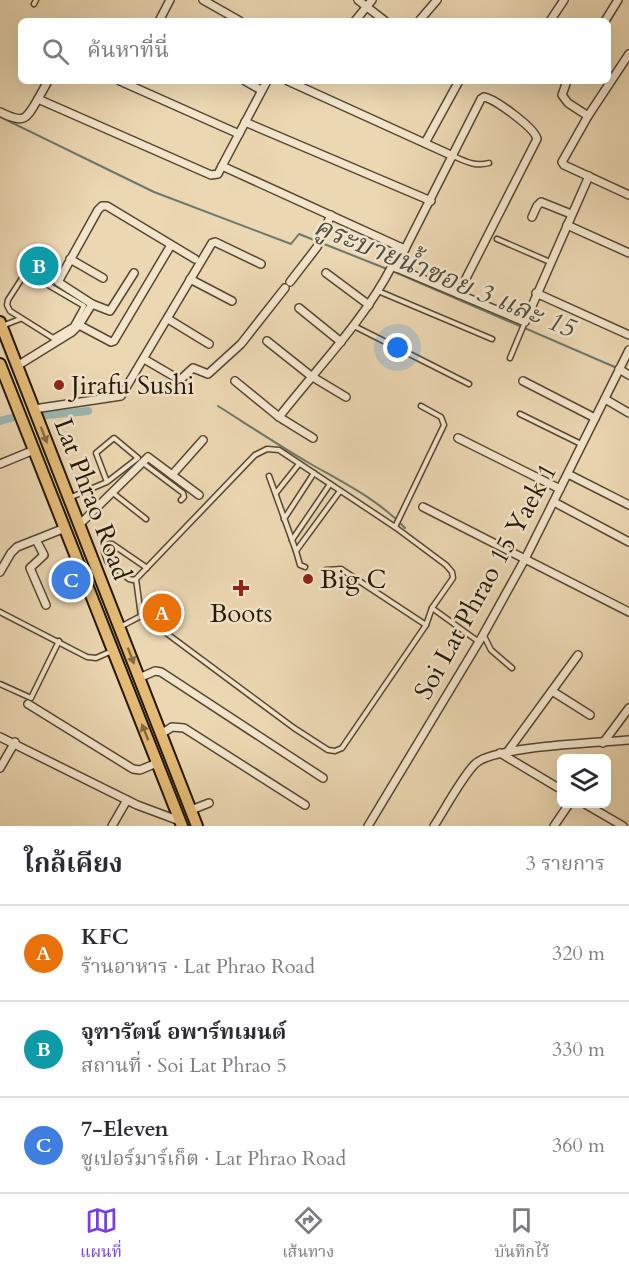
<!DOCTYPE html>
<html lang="th">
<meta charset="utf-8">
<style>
body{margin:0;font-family:Cardo,"Noto Serif Thai",serif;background:#f2f2f3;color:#2b2b33}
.controls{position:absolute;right:18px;bottom:18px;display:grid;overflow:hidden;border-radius:9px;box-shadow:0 6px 24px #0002}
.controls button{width:54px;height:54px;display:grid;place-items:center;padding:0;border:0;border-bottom:2px solid #e1e1e2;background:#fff;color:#2b2b33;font:30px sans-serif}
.you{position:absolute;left:398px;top:348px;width:21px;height:21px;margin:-15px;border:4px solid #fff;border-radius:50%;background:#1a73e8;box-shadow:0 0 0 9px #1a73e833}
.badge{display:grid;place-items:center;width:39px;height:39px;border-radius:50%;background:#7c3aed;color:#fff;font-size:20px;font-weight:700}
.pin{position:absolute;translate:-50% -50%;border:3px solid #fff;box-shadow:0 2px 6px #0006}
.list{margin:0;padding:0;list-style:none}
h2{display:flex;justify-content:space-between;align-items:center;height:78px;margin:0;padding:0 24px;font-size:26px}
h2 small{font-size:20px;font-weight:400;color:#7c7c81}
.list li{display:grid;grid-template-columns:39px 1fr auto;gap:18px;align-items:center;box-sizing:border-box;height:96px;padding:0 24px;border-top:2px solid #e1e1e2}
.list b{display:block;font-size:22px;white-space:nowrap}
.list p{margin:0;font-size:20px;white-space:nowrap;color:#7c7c81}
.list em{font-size:20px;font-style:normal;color:#7c7c81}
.icon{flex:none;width:33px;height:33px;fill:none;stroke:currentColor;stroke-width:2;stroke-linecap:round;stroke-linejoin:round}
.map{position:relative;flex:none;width:629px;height:826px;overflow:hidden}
.search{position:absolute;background:#fff;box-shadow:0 6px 24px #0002;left:18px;right:18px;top:18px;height:66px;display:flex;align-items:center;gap:15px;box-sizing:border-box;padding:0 21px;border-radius:9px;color:#7c7c81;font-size:22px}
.sheet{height:366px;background:#fff}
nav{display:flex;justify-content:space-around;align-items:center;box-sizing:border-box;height:84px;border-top:2px solid #e1e1e2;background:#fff;font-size:16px;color:#7c7c81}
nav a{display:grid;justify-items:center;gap:3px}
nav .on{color:#7c3aed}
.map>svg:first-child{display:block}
</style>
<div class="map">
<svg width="629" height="826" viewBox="0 0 629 826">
<rect width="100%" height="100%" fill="#ebd7b1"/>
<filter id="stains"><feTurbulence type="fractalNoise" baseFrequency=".00333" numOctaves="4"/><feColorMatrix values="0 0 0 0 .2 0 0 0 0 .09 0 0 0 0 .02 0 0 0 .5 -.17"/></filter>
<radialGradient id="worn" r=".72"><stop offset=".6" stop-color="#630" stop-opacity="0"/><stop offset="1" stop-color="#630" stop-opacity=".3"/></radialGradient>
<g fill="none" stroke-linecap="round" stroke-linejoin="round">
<g stroke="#6b786d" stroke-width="2">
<polyline points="0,117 154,192 291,244 299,234 397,273 617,368"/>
<path d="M 218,406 C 248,425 278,445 309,463 C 342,482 379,500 405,528"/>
</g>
<g stroke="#9ab8b3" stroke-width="8">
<polyline points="47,415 88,411"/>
<polyline points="0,421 15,417"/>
</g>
<defs>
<g id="lane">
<polyline points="34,4 36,0"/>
<path d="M 453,156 C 465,161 475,167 489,163"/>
<polyline points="497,239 550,262"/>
<polygon points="26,272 84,306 73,326 53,338 10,311 7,305 8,300"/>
<polyline points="378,291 492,339"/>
<polyline points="2,326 20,319"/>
<polyline points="354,326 469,384"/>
<polyline points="510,358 525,322"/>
<polyline points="520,414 581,444"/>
<polygon points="267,449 279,450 395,527 446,565 452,572 453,578 432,608 426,625 342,748 335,751 328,750 294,728 154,624 141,616 136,579 255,455"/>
<polyline points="143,463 183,493 184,497 181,500"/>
<polyline points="269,476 296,551 340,491"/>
<polyline points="113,493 146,519"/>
<polyline points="276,493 299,464"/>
<polyline points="69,498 107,482 138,458 114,438 96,453 107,482"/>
<polyline points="284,519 314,473"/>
<polyline points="395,527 444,425 441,417 421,406"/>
<polyline points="292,540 330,484"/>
<polyline points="296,551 300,565 305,567"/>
<polyline points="326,570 341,569 426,625"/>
<polyline points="136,579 133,580 129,579 107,561 104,552 109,544 112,544 147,568"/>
<polyline points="432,608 479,642"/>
<polyline points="0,612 87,657 96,658 112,651"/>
<polyline points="120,627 141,616"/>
<polyline points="484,636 491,650 512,668"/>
<polyline points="0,684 31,698 59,641"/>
</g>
<g id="street">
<polyline points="203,0 240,21"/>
<polyline points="358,0 385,21"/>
<polyline points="159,21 170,0"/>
<polyline points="355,21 372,0"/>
<polyline points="419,21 437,0"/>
<polyline points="550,21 564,0"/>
<polyline points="605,21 618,0"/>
<polyline points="629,54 588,116 562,162 564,165 629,195"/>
<polyline points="120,81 239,134"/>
<polyline points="245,81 261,90"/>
<polyline points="288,81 453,156"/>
<polyline points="567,81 562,95 568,103 588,116"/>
<polyline points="38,99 48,81"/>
<path d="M 0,112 C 24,124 26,120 38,99 L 211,175 L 218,174 L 222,166 L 400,247"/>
<polyline points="245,122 431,201"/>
<polyline points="425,143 459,81"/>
<polyline points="222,166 267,81"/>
<polyline points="532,217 537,206 541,202 571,214"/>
<polyline points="567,225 629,253"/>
<path d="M 400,247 L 405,249 L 481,99 L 484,97 C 495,99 535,128 537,139 L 458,294"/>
<polyline points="400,247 392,266 525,322 589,176"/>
<polyline points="70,259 103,278"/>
<polyline points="396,268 405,249"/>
<polyline points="134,273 110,311 92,304 58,282 98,210 102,206 107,206 195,259"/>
<polyline points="326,273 369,305"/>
<polyline points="190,279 232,301"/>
<polyline points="290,282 317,247 331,215"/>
<polyline points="536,293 629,335"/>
<polyline points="299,308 341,342"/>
<polyline points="168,319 209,344"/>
<polyline points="79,325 111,342 114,341 171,245"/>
<polyline points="267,341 311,376 346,397"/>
<polyline points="144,359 180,380 193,368 208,374 241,344 285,288"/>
<polyline points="17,366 72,332 79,325 92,304"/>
<polyline points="619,369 629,375"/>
<polyline points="235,381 279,417 313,438"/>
<polyline points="523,381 595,418"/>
<polyline points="605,399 629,413"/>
<polyline points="34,409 121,396 212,243 215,242 261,264"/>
<path d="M 279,417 C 318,367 363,322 392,266"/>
<polyline points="458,438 560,489"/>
<polyline points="0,464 34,450"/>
<polyline points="568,474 629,505"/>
<polyline points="172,475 203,440"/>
<polyline points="554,502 629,542"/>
<polyline points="423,507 629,612"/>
<polyline points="79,525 148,457 199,495"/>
<polyline points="36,540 44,555 30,568 46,605"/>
<polyline points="0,572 11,553 17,547 65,528"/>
<polyline points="139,678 155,671 161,672 323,778"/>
<polyline points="552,691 590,715"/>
<polyline points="28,704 133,769 140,770 157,763"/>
<polyline points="161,734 172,727 184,728 305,805"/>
<polyline points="0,737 137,805 180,821"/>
<polyline points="603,743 629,708"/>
<polyline points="508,751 578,655"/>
<polyline points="500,753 562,790"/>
<polyline points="0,768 15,742"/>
<polyline points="585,804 623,826"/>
<polyline points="191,810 209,803"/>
<polyline points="112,826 127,800"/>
<polyline points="368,826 483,635 525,559 629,350"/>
<path d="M 434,826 C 445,809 462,777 475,764 C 493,746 598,743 629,740"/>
<polyline points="554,826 569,804"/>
</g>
<g id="primary">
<polyline points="0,322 197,826"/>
<polyline points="0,364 182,826"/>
</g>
</defs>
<use href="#lane" stroke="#564730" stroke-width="7"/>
<use href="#street" stroke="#564730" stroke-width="10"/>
<use href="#primary" stroke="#251705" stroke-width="14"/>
<use href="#lane" stroke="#f2e5cc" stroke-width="4"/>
<use href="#street" stroke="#f2e5cc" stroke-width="7"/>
<use href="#primary" stroke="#e6bc78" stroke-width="10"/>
</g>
<defs><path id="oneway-solid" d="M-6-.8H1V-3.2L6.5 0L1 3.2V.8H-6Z" transform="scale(1.5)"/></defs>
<g fill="#866a3e">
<use href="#oneway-solid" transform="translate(44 435) rotate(69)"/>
<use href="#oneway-solid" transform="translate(131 656) rotate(69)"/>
<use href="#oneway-solid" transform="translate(145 732) rotate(-112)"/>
</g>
<g fill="#8f2418" stroke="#f2e5cc" stroke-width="2">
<circle cx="59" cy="385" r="6"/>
<circle cx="308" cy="579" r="6"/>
<path d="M238 579h6v6h6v6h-6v6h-6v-6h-6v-6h6z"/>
</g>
<g text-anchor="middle" stroke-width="5" stroke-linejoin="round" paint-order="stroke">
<g font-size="26" fill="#251705" stroke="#f2e5cc" text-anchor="start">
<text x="71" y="394">Jirafu Sushi</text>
<text x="320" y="588">Big C</text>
<text x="241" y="622" text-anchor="middle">Boots</text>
</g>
<g font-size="26" fill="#251705" stroke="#f2e5cc">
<text transform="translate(93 499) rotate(69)" y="9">Lat Phrao Road</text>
<text transform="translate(485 581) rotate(-61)" y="9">Soi Lat Phrao 15 Yaek 1</text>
</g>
<g font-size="27" font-style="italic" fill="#4e4f42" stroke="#f2e5cc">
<text transform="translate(445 277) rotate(22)" y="9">คูระบายน้ำซอย 3 และ 15</text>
</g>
</g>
<rect width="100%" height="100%" filter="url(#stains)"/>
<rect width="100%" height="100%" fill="url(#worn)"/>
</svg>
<div class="controls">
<button><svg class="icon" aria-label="layers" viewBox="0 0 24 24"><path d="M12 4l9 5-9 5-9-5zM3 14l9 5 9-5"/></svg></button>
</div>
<div class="you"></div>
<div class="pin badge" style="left:162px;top:613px;background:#e8710a">A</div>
<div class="pin badge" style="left:39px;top:266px;background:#0f9aa8">B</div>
<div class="pin badge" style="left:71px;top:580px;background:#3f7fe0">C</div>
<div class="search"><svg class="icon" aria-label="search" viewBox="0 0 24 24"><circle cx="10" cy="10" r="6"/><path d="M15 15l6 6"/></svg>ค้นหาที่นี่</div>
</div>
<section class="sheet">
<h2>ใกล้เคียง<small>3 รายการ</small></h2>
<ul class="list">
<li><span class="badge" style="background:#e8710a">A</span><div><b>KFC</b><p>ร้านอาหาร · Lat Phrao Road</p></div><em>320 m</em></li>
<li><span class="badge" style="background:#0f9aa8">B</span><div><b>จุฑารัตน์ อพาร์ทเมนต์</b><p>สถานที่ · Soi Lat Phrao 5</p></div><em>330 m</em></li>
<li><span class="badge" style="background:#3f7fe0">C</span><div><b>7-Eleven</b><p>ซูเปอร์มาร์เก็ต · Lat Phrao Road</p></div><em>360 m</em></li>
</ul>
</section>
<nav>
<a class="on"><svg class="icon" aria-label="map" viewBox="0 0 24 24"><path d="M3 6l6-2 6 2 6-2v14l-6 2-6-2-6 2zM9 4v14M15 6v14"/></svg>แผนที่</a>
<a><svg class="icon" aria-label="directions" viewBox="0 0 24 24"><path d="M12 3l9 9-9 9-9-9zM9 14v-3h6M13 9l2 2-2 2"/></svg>เส้นทาง</a>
<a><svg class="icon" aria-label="saved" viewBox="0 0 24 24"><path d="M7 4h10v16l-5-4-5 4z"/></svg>บันทึกไว้</a>
</nav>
